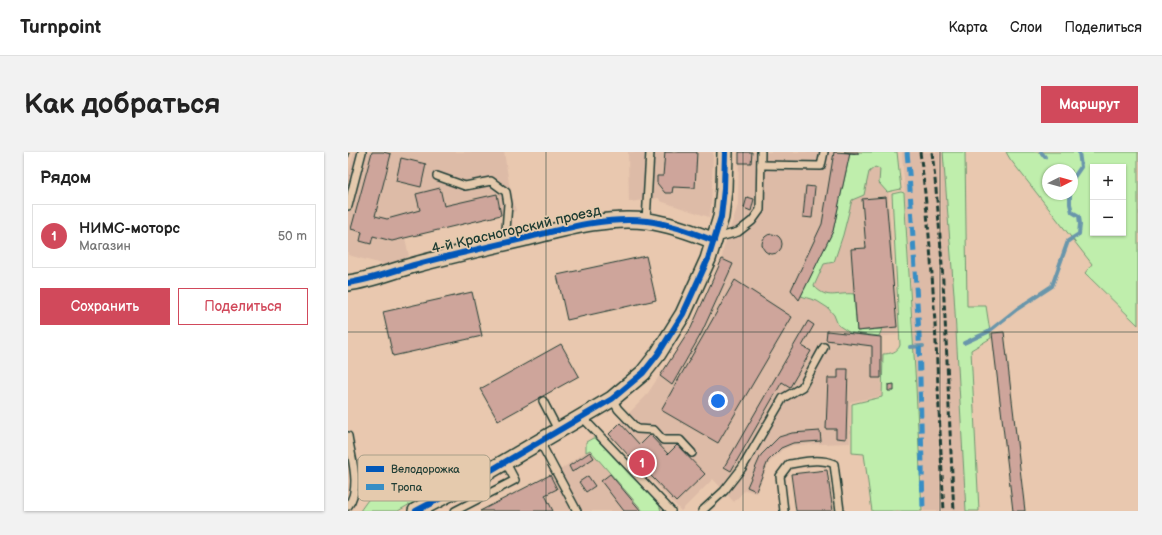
<!DOCTYPE html>
<html lang="ru">
<meta charset="utf-8">
<style>
body{margin:0;font-family:"Balsamiq Sans",sans-serif;background:#f2f2f2;color:#222}
.controls{position:absolute;right:12px;top:12px;display:grid;overflow:hidden;border-radius:0px;box-shadow:0 1px 3px #0004}
.controls button{width:36px;height:36px;display:grid;place-items:center;padding:0;border:0;border-bottom:1px solid #e0e0e0;background:#fff;color:#222;font:20px sans-serif}
.compass{position:absolute;left:694px;top:12px;width:36px;height:36px;border-radius:50%;background:#fff;box-shadow:0 1px 3px #0004;rotate:84deg}
.you{position:absolute;left:370px;top:249px;width:14px;height:14px;margin:-10px;border:3px solid #fff;border-radius:50%;background:#1a73e8;box-shadow:0 0 0 6px #1a73e833}
.badge{display:grid;place-items:center;width:26px;height:26px;border-radius:50%;background:#d1495b;color:#fff;font-size:13px;font-weight:700}
.pin{position:absolute;translate:-50% -50%;border:2px solid #fff;box-shadow:0 1px 4px #0006}
.list{margin:0;padding:0;list-style:none}
h2{display:flex;justify-content:space-between;align-items:center;height:52px;margin:0;padding:0 16px;font-size:17px}
h2 small{font-size:13px;font-weight:400;color:#767676}
.list li{display:grid;grid-template-columns:26px 1fr auto;gap:12px;align-items:center;box-sizing:border-box;height:64px;margin:0 8px 8px;padding:0 8px;border:1px solid #e0e0e0;border-radius:0px}
.list b{display:block;font-size:15px;white-space:nowrap}
.list p{margin:0;font-size:13px;white-space:nowrap;color:#767676}
.list em{font-size:13px;font-style:normal;color:#767676}
.actions{display:flex;gap:8px;padding:12px 16px}
.actions a{flex:1;padding:9px 0;border:1px solid #d1495b;border-radius:0px;text-align:center;font-size:14px;color:#d1495b}
.actions .main{background:#d1495b;color:#fff}
.map{position:relative;flex:none;width:790px;height:359px;overflow:hidden;border-radius:0px}
header{display:flex;align-items:center;gap:24px;box-sizing:border-box;height:56px;padding:0 20px;background:#fff;border-bottom:1px solid #e0e0e0}
header strong{font-size:19px}
nav{display:flex;gap:22px;margin-inline-start:auto;font-size:14px}
.intro{display:flex;align-items:center;justify-content:space-between;box-sizing:border-box;height:96px;padding:0 24px}
h1{margin:0;font-size:28px}
.button{padding:10px 18px;border-radius:0px;background:#d1495b;color:#fff;font-size:14px;font-weight:700}
main{display:flex;gap:24px;padding:0 24px}
aside{flex:1;background:#fff;border-radius:0px;box-shadow:0 1px 3px #0004}
.map>svg:first-child{display:block}
</style>
<header>
<strong>Turnpoint</strong>
<nav><a>Карта</a><a>Слои</a><a>Поделиться</a></nav>
</header>
<div class="intro"><h1>Как добраться</h1><a class="button">Маршрут</a></div>
<main>
<aside>
<h2>Рядом<small></small></h2>
<ul class="list">
<li><span class="badge">1</span><div><b>НИМС-моторс</b><p>Магазин</p></div><em>50 m</em></li>
</ul>
<div class="actions"><a class="main">Сохранить</a><a>Поделиться</a></div>
</aside>
<div class="map">
<svg width="790" height="359" viewBox="0 0 790 359">
<rect width="100%" height="100%" fill="#e9c8af"/>
<filter id="ink" filterUnits="userSpaceOnUse"><feTurbulence type="fractalNoise" baseFrequency=".025" numOctaves="2"/><feDisplacementMap in="SourceGraphic" scale="8" xChannelSelector="R" yChannelSelector="G"/><feConvolveMatrix kernelMatrix="1 2 1 2 8 2 1 2 1" color-interpolation-filters="sRGB"/></filter>
<g filter="url(#ink)">
<g fill="#ddbba7">
<polygon points="6,0 156,0 161,31 168,59 57,86 61,104 35,116 34,112 0,103 0,24"/>
<polygon points="280,0 365,0 363,57 361,65 312,49 311,46 281,50"/>
<polygon points="391,0 510,0 510,2 538,4 550,183 533,184 533,244 502,250 502,291 445,293 434,298 421,311 408,341 397,338 386,350 365,327 333,359 260,282 298,244 343,176 374,107 375,98 390,53"/>
<polygon points="554,0 595,0 606,142 618,359 576,359 561,98"/>
<polygon points="242,297 295,359 132,359 209,320"/>
</g>
<g fill="#bfeeac" stroke="#6f9670" fill-rule="evenodd">
<path d="M 510,0 L 549,0 L 553,37 L 539,40 L 531,31 L 532,17 L 527,15 L 521,20 L 516,43 L 504,48 L 495,83 L 486,110 L 476,112 L 466,134 C 480,149 488,140 506,142 L 509,179 L 534,177 L 531,184 L 502,181 L 490,173 L 486,163 L 480,156 L 469,149 L 453,144 L 485,79 L 502,1 L 510,2 Z"/>
<polygon points="595,0 617,0 619,154 638,154 643,186 623,198 631,359 618,359 606,142"/>
<path d="M 658,0 L 790,0 L 790,173 L 737,121 L 744,112 L 662,7 ZM 745,15 L 775,15 L 775,81 L 745,81 ZM 700,18 L 724,18 L 724,42 L 700,42 Z"/>
<path d="M 553,40 L 556,41 L 568,235 L 574,359 L 524,359 L 516,302 L 504,301 L 504,252 L 534,245 L 535,202 C 542,202 550,200 552,193 L 544,42 Z"/>
<polygon points="245,286 251,287 311,352 313,359 295,359 242,298 238,300 238,290"/>
<polygon points="100,311 114,319 69,348 50,359 12,359 22,345 90,317"/>
</g>
<g fill="none" stroke-linecap="round" stroke-linejoin="round">
<g stroke="#6996ab" stroke-width="4">
<polyline points="693,0 697,5"/>
<polyline points="724,28 733,15 731,0"/>
<polyline points="616,191 640,180 669,157 704,134 720,89 731,82 732,72 731,64 724,60 722,52 722,42"/>
<polyline points="562,195 575,194"/>
</g>
</g>
<g fill="#cea59b" stroke="#1f3d34">
<polygon points="24,0 35,0 43,2 27,64 39,67 72,58 68,42 92,36 96,54 149,42 153,63 44,89 25,84 23,92 12,89 14,80 3,77"/>
<polygon points="317,0 349,0 347,36 325,35 324,41 317,41 309,31 309,24 315,24"/>
<polygon points="391,0 404,0 403,11 391,11"/>
<polygon points="486,0 502,1 485,79 451,148 443,138 474,72"/>
<polygon points="496,0 510,0 510,2 502,1"/>
<polygon points="53,6 78,12 73,35 48,29"/>
<polygon points="458,34 467,35 464,66 455,65"/>
<polygon points="399,45 406,47 403,59 396,56"/>
<polygon points="538,45 549,175 509,179 503,97 518,96 514,47"/>
<circle cx="424" cy="92" r="10"/>
<polygon points="298,104 308,148 219,168 209,123"/>
<polygon points="374,107 385,112 353,182 324,233 312,224 343,176"/>
<polygon points="387,128 444,165 370,291 313,258"/>
<polygon points="124,140 134,184 45,204 35,160"/>
<polygon points="460,169 466,173 454,194 463,199 442,235 434,230 383,319 376,315"/>
<polygon points="479,179 533,185 533,226 524,226 524,194 478,188"/>
<polygon points="656,180 677,359 665,359 644,181"/>
<polygon points="213,192 231,224 150,269 132,237"/>
<polygon points="490,217 500,217 498,287 488,286 488,277 478,277 480,226 490,226"/>
<polygon points="546,232 546,239 540,239 540,233"/>
<polygon points="272,271 292,293 302,283 320,302 329,293 357,322 328,350 283,303 281,304 261,282"/>
<polygon points="472,279 473,289 445,291 433,296 420,309 408,339 399,335 413,303 431,285 444,281"/>
<polygon points="242,300 246,306 224,320 221,314"/>
<polygon points="479,318 485,359 448,359 443,322"/>
<polygon points="262,322 293,359 276,359 253,329"/>
<polygon points="202,323 209,337 197,343 205,359 132,359"/>
<polygon points="240,324 247,334 238,340 231,330"/>
</g>
<g fill="none" stroke-linecap="round" stroke-linejoin="round">
<defs>
<g id="lane">
<polyline points="413,13 473,14 476,0"/>
<polyline points="89,24 117,34 143,29 158,40 160,52 157,91"/>
<polyline points="0,54 14,0"/>
<polyline points="298,69 302,0"/>
<polyline points="368,86 390,80 404,69 412,58 413,0"/>
<polyline points="264,247 270,257 289,277 306,278 315,288 332,288 344,301"/>
<polyline points="195,249 210,278"/>
<polyline points="234,265 323,359"/>
<path d="M 0,284 C 3,305 14,336 0,354"/>
<polyline points="192,290 229,359"/>
<polyline points="107,359 167,328 158,311"/>
<polyline points="354,359 376,339 394,316 435,246 454,235 476,195"/>
<path d="M 436,359 L 432,324 L 441,312 C 456,310 472,306 486,312 L 492,359"/>
</g>
<g id="street">
<path d="M 0,131 C 24,128 46,118 70,112 C 104,103 139,95 174,87 C 215,77 257,64 299,69 C 322,72 344,80 366,89"/>
<polyline points="68,359 123,330 264,247 295,221 310,202 335,162 360,107 373,65 376,37 377,0"/>
</g>
</defs>
<use href="#lane" stroke="#1f3d34" stroke-width="10"/>
<use href="#street" stroke="#1f3d34" stroke-width="18"/>
<polyline stroke="#1f3d34" stroke-width="2.5" stroke-dasharray="4 3" stroke-linecap="butt" points="0,5 1,0"/>
<use href="#lane" stroke="#e5caad" stroke-width="7"/>
<use href="#street" stroke="#e5caad" stroke-width="15"/>
<g stroke="#1f3d34" stroke-width="3" stroke-dasharray="6 3" stroke-linecap="butt">
<path d="M 572,0 C 588,119 589,239 596,359"/>
<path d="M 584,0 C 598,119 599,239 606,359"/>
</g>
<polyline stroke="#378ec5" stroke-width="5" stroke-dasharray="10 5" stroke-linecap="butt" points="559,0 561,21 571,182 575,359"/>
<defs>
<g id="cycleway">
<path d="M 0,131 C 24,128 46,118 70,112 C 104,103 139,95 174,87 C 215,77 257,64 299,69 C 322,72 344,80 366,89"/>
<polyline points="68,359 123,330 264,247 295,221 310,202 335,162 360,107 373,65 376,37 377,0"/>
</g>
</defs>
<use href="#cycleway" stroke="#e5caad" stroke-width="8"/>
<use href="#cycleway" stroke="#0057b8" stroke-width="6"/>
</g>
</g>
<path fill="none" stroke="#1f3d34" stroke-width="1" stroke-opacity="0.55" d="M 198,0 L 198,359M 395,0 L 395,359M 592,0 L 592,359M 0,180 L 790,180"/>
<g text-anchor="middle" stroke-width="3.5" stroke-linejoin="round" paint-order="stroke">
<g font-size="14" fill="#1f3d34" stroke="#e5caad">
<text transform="translate(168 77) rotate(-13)" y="5">4-й Красногорский проезд</text>
</g>
</g>
<rect x="10" y="303" width="132" height="46" rx="6" fill="#e5caad" stroke="#aaa089" stroke-width="1"/>
<rect x="18" y="314" width="18" height="6" fill="#0057b8"/>
<rect x="18" y="332" width="18" height="6" fill="#378ec5"/>
<g font-size="11" fill="#1f3d34">
<text x="43" y="321">Велодорожка</text>
<text x="43" y="339">Тропа</text>
</g>
</svg>
<div class="controls">
<button>+</button>
<button>−</button>
</div>
<svg class="compass" viewBox="-18 -18 36 36"><path d="M0-13l5 13h-10z" fill="#e53935"/><path d="M0 13l5-13h-10z" fill="#767676"/></svg>
<div class="you"></div>
<div class="pin badge" style="left:294px;top:311px">1</div>
</div>
</main>
